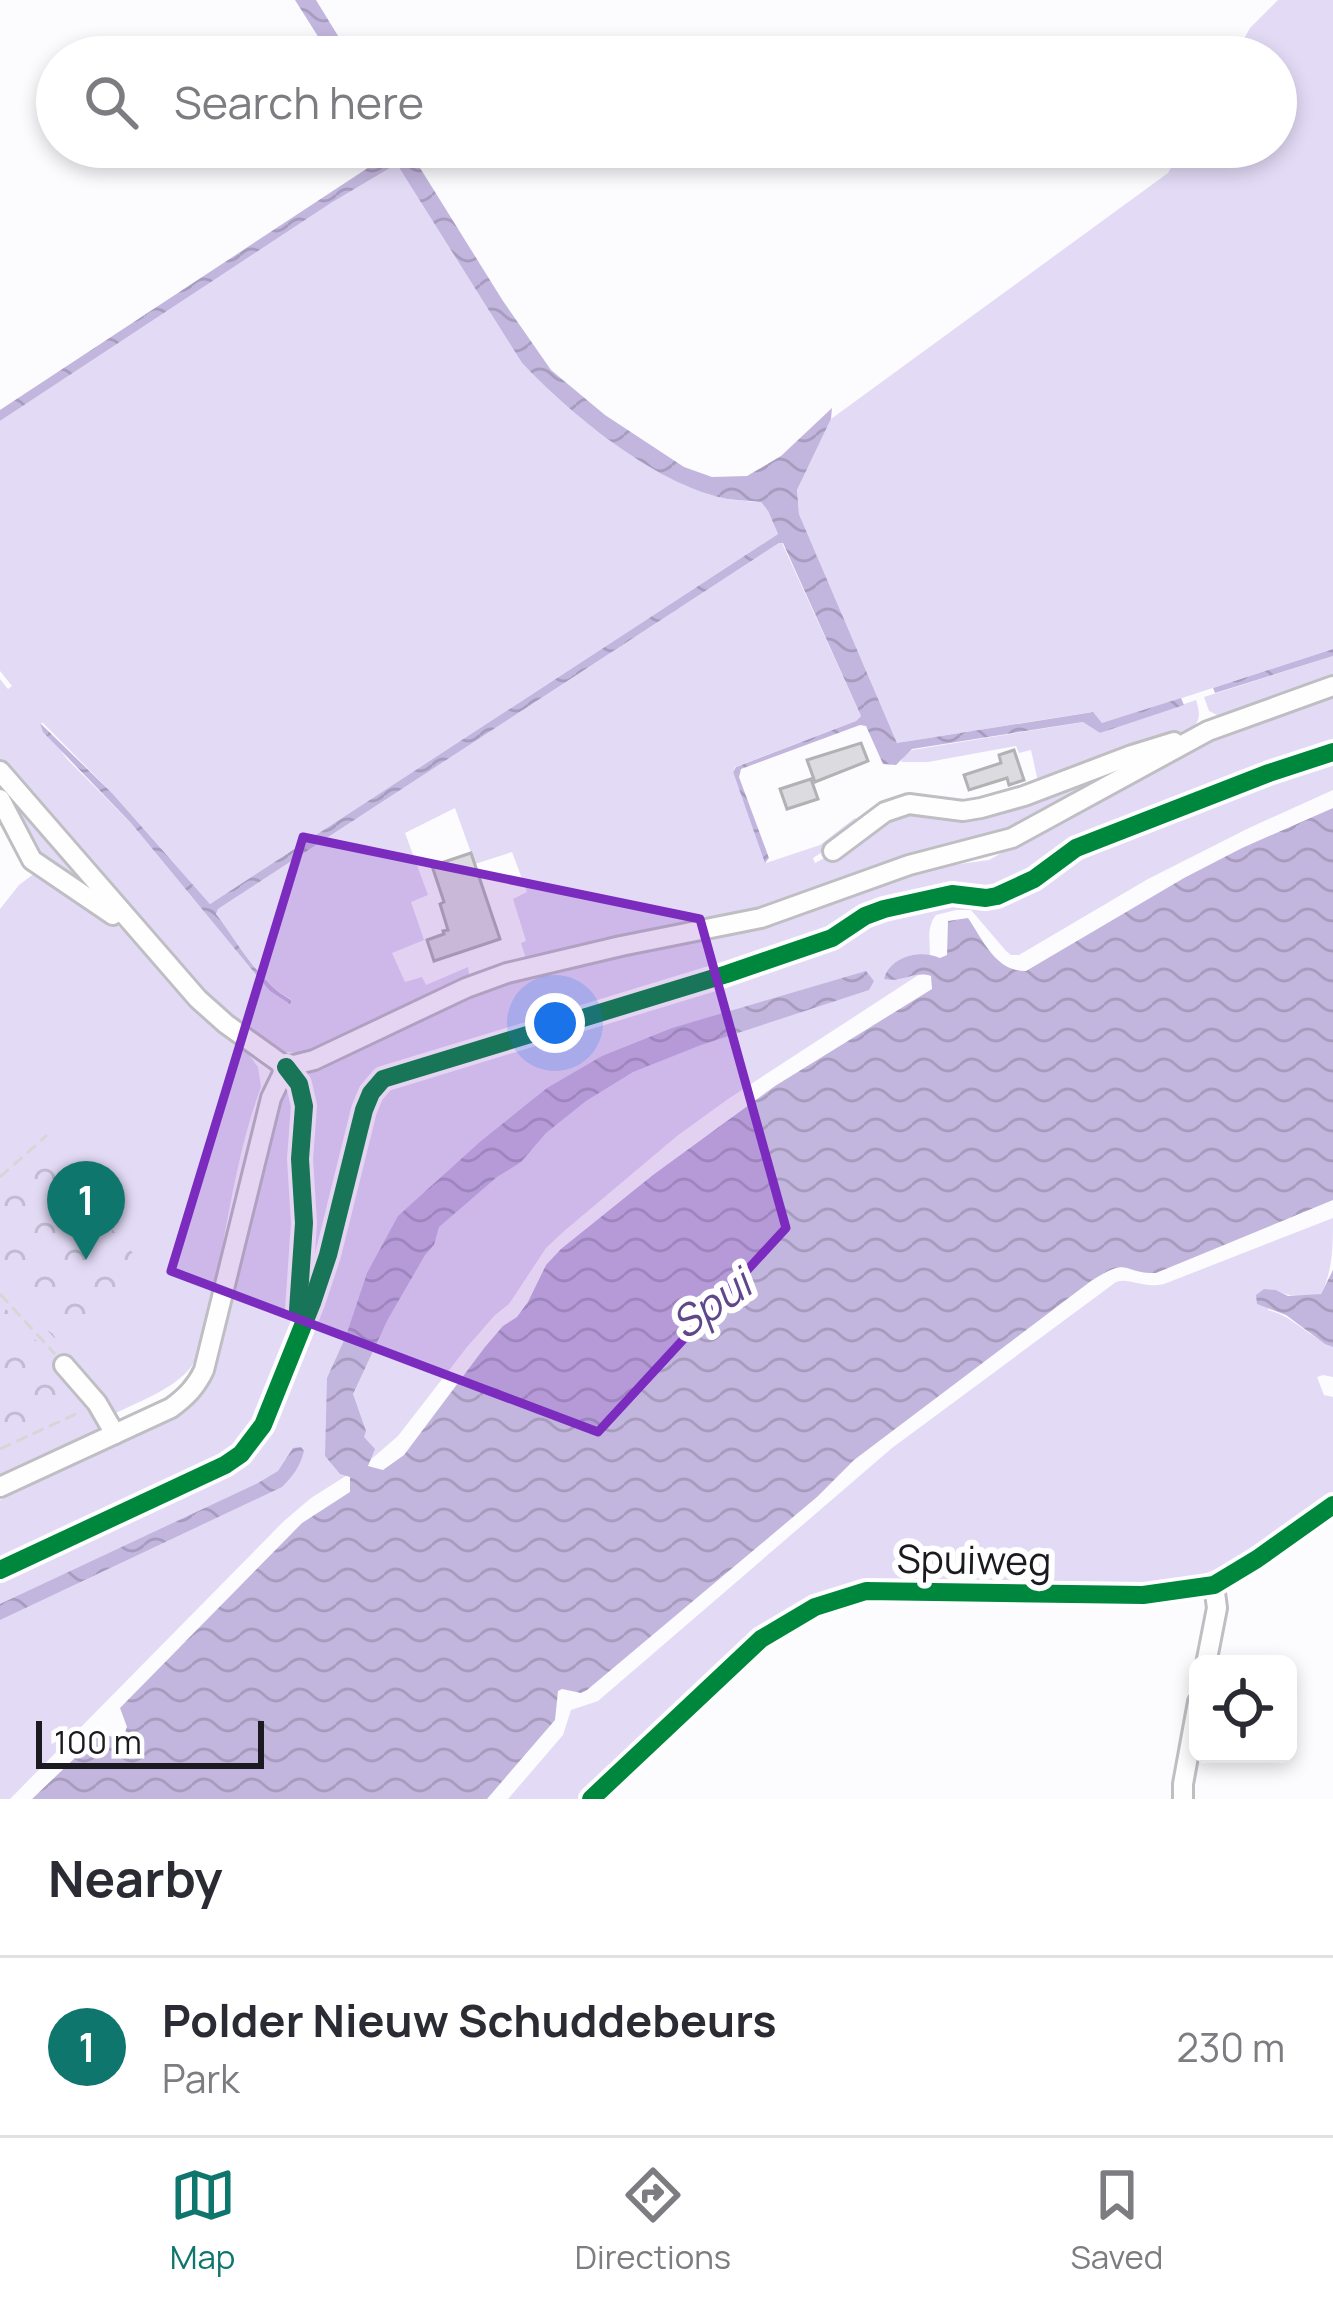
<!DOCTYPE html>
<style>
body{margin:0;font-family:Manrope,sans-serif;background:#f2f2f3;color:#2b2b33}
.controls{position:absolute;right:36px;bottom:36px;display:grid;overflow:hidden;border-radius:18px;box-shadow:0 6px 18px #0003}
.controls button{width:108px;height:108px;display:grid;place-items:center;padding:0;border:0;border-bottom:3px solid #e1e1e2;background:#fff;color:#2b2b33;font:60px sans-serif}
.scale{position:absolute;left:36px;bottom:30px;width:228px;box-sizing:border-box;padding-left:12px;border:6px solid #1c1a21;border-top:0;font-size:33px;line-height:42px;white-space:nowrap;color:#1c1a21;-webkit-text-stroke:9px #fff;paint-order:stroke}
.you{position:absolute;left:555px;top:1023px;width:42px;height:42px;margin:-30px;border:9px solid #fff;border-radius:50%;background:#1a73e8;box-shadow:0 0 0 18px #1a73e833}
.badge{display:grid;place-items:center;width:78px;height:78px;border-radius:50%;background:#0f766e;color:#fff;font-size:39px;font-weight:700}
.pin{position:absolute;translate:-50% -99px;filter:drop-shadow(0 3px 6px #0008)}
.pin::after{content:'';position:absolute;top:63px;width:42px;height:36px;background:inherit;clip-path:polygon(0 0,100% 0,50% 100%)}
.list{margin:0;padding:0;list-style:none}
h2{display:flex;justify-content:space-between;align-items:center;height:156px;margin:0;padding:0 48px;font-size:51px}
h2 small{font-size:39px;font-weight:400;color:#7c7c81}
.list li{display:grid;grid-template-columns:78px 1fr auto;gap:36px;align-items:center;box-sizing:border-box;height:180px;padding:0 48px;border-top:3px solid #e1e1e2}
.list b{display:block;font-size:45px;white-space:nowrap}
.list p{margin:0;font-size:39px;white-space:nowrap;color:#7c7c81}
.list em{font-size:39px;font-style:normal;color:#7c7c81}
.icon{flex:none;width:66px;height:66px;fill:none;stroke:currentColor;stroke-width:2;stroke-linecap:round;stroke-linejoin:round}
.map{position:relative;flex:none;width:1333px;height:1799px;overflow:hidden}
.search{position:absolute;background:#fff;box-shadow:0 6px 18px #0003;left:36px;right:36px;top:36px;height:132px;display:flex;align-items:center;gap:30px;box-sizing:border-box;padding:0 42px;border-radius:66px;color:#7c7c81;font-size:45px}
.sheet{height:336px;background:#fff}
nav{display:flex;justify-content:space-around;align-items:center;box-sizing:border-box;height:168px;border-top:3px solid #e1e1e2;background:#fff;font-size:33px;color:#7c7c81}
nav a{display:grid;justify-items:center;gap:6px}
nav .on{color:#0f766e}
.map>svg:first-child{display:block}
</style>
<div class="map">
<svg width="1333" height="1799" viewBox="0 0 1333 1799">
<defs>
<pattern id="forest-crowns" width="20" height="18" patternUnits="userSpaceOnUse" patternTransform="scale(3)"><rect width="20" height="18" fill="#e3dbf6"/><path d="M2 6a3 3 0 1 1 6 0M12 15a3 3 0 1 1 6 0" fill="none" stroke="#c2bbd3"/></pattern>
<pattern id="water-waves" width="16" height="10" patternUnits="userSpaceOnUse" patternTransform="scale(3)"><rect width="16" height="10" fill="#c3b6de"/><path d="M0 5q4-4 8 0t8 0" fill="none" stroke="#a79cbe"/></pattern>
</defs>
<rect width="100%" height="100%" fill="#fcfbfd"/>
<g fill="#e3dbf6">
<polygon points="1278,0 1333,0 1333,649 1102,724 1092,712 897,743 799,514 797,490 831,419 1168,173 1183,147 1276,147 1276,57 1234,57 1250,28"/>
<path d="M 395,165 L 398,166 L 522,363 C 571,415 653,482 723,498 C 735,501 748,501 761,502 L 768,511 L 778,534 L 210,904 L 112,793 L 43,723 L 40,723 L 67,759 L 131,823 L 257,976 L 270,991 L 289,1003 L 291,999 C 259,983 238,942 216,914 L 218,909 L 779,543 L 782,543 L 861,716 L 856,721 L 735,767 L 733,772 L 766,863 L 820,845 L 855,818 L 862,826 L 813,858 L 815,863 L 841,849 L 897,811 L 962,814 L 1163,747 L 995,838 L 755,912 L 537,960 L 525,956 L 521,943 L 526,941 L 513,899 L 527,892 L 512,852 L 475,864 L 455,808 L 405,833 L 428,895 L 411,902 L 424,940 L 392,953 L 405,982 L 422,977 L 426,985 L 468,967 L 469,974 L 461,984 L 307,1053 L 285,1052 L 261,1042 L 203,997 L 0,764 L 0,679 L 8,689 L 12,686 L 0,671 L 0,421 L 331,203 Z"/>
<polygon points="1333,656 1333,680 1223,718 1209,711 1204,697"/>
<path d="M 1333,694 L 1333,790 L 1249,828 L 1148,879 L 1019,955 L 1011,955 L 1006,951 L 971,910 L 956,910 L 936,915 C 922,933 936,952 926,970 L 728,1099 L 677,1136 L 563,1232 L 546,1248 L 509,1304 L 495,1315 L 467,1347 L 398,1436 L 368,1462 L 311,1498 L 284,1521 L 10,1799 L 0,1799 L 0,1500 L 176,1415 L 203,1394 L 225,1326 L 253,1190 L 277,1101 L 306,1075 L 503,978 L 930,868 L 989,860 L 1209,737 Z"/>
<path d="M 1196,700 C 1200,713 1201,719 1192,729 L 1038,782 L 1031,750 L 1019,753 L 1016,746 L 928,762 L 901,762 L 904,755 L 912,750 L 1084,722 L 1100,733 Z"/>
<polygon points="0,777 116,912 35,852 0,793"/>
<path d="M 35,873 L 127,932 L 209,1023 L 249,1055 L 258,1067 L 261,1087 C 244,1132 234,1184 225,1232 C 218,1267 213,1338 191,1367 C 173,1390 137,1402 112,1415 L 125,1438 L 0,1486 L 0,909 L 19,885 Z"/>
<path d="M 1333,1218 C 1333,1244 1333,1271 1321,1294 C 1304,1297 1291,1298 1276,1290 L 1268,1310 C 1293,1316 1309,1337 1333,1347 L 1333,1377 L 1323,1375 L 1317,1377 L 1324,1395 L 1333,1397 L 1333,1497 L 1246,1557 L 1194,1578 L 1162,1586 L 904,1582 L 869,1586 L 744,1648 L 611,1767 L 582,1799 L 508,1799 L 563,1735 L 571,1710 L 598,1701 L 892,1448 L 1116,1282 C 1130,1277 1143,1289 1164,1284 Z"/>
</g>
<g fill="url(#forest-crowns)">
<polygon points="43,1151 147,1269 138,1280 61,1345 0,1280 0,1187"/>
<polygon points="0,1303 50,1355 75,1389 78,1408 0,1446"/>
</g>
<g fill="url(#water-waves)">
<polygon points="295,0 316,0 351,57 331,57"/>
<path d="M 386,147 L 407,147 L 503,301 L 551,370 L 605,415 L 684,467 L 712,477 L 747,476 L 781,456 L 832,408 L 831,419 L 797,490 L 799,514 L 897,743 L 1093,712 L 1102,723 L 1181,698 L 1184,705 L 1100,733 L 1083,722 L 912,749 L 896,765 L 883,764 L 866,726 L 860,725 L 741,769 L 739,777 L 769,858 L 765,863 L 733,772 L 736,767 L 856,721 L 861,716 L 783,543 L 779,543 L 218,909 L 216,914 C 238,942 259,983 291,1000 L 290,1004 L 270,991 L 257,976 L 131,823 L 43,732 L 40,723 L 112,793 L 210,904 L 778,534 L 768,511 L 761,502 C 748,500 735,501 723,498 C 654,483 570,414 522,363 L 398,166 L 395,165 L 331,203 L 0,421 L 0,410 L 386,156 Z"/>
<polygon points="1333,649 1333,656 1215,693 1213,688"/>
<path d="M 1333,808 L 1333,1200 L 1156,1273 C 1120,1274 1132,1255 1091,1281 L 854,1460 L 817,1497 L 587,1690 L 581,1693 L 562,1689 L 558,1691 L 555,1720 L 487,1799 L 32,1799 L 100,1734 L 118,1738 L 124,1735 L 127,1727 L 120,1708 L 302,1523 L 350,1492 L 350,1477 L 340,1474 L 325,1456 L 327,1378 L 346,1336 L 367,1273 L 398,1216 L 481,1141 L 547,1088 L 602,1056 L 672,1028 L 866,971 L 874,981 L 869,990 L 701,1045 L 633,1072 L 586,1101 L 546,1133 L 521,1162 L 497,1177 L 439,1227 L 434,1245 L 425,1255 L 388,1319 L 353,1394 L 366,1431 L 364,1437 L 375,1449 L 368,1466 L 383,1470 L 404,1455 L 485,1347 L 503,1326 L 517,1317 L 528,1302 L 546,1265 L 561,1249 L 653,1175 L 775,1086 L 932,989 L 931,976 C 915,970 901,983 884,979 C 890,956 921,949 940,958 L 947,955 L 948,921 L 968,918 C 983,940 996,972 1026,971 L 1184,878 L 1242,848 Z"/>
<polygon points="1333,1270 1333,1347 1325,1344 1286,1315 1257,1304 1256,1295 1264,1289 1276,1290 1288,1296 1321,1294"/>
<path d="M 301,1447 L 304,1451 C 300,1467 293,1476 282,1487 L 0,1620 L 0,1604 L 258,1483 L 278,1471 L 293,1448 Z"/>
</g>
<g fill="#dcdbdf" stroke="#b2b1b4" stroke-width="3">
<polygon points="861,743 868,761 815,782 807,760"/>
<polygon points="1014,750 1024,780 1009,785 1007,778 969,790 964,775 1001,763 999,755"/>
<polygon points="811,779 818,799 787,809 780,789"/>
<polygon points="471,853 500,939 434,961 427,940 444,934 443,931 448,930 440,904 444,902 432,866"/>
</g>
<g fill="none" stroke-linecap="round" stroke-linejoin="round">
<defs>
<g id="minor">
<polyline points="0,771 198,999 226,1024 286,1067 314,1060 466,988 507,973 621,946 761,918 909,865 1012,838 1208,731 1333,686"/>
<polyline points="0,799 32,860 113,915"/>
<polyline points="833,851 885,812 909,804 963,811 981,808 1024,796 1132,755 1174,742"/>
<polyline points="64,1365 97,1403 115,1434"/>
<path d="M 0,1487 L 171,1408 C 186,1397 196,1387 204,1370 L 271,1098 L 286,1067"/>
<polyline points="1206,1664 1217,1608 1214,1585"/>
<polyline points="591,1799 761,1639 815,1607 866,1591 1143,1595 1214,1585 1257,1559 1333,1505"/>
<polyline points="1183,1799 1183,1784 1198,1702"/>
</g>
</defs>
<use href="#minor" stroke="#bfbec2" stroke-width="24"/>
<g stroke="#d6d6d6" stroke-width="3" stroke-dasharray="12 6" stroke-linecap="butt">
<polyline points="0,1177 47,1135"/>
<polyline points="0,1294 55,1354"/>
<polyline points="0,1449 80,1412"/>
</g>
<use href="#minor" stroke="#fffeff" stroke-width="18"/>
<defs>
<g id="cycleway">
<polyline points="286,1067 299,1084 304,1106 300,1159 304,1223 298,1310"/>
<polyline points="0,1570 225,1465 241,1454 263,1425 312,1303 328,1255 364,1110 371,1093 383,1079 727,974 832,938 865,916 884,909 952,894 986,898 997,896 1034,879 1076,848 1269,773 1333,752"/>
<polyline points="591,1799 761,1639 815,1607 866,1591 1143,1595 1214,1585 1257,1559 1333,1505"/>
</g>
</defs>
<use href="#cycleway" stroke="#fff" stroke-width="26"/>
<use href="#cycleway" stroke="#00873e" stroke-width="18"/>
</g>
<path fill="#7b2cbf" fill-opacity="0.2" stroke="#7b2cbf" stroke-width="9" stroke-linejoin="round" d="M 303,837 L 700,919 L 786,1228 L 598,1432 L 171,1271 Z"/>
<g text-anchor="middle" stroke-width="12" stroke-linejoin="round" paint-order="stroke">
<g font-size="39" fill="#1c1a21" stroke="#fff">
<text transform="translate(974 1560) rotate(1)" y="14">Spuiweg</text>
</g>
<g font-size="42" font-style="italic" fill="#60478c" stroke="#fff">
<text transform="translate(711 1304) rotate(-35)" y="15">Spui</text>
</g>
</g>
</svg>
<div class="controls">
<button><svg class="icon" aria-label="locate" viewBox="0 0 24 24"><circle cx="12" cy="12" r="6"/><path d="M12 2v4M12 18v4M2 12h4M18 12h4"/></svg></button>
</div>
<div class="scale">100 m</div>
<div class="you"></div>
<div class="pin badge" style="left:86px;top:1260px">1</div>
<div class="search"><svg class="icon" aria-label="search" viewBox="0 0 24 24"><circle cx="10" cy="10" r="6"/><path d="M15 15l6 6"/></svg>Search here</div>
</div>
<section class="sheet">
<h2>Nearby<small></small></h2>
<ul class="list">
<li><span class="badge">1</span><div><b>Polder Nieuw Schuddebeurs</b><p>Park</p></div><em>230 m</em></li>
</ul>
</section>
<nav>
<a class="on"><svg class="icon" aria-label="map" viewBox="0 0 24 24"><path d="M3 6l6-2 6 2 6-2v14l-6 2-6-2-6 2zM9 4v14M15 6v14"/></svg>Map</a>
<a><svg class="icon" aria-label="directions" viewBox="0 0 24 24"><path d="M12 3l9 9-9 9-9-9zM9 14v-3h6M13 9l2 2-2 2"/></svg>Directions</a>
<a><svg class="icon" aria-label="saved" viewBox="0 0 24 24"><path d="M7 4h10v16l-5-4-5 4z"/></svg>Saved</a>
</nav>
